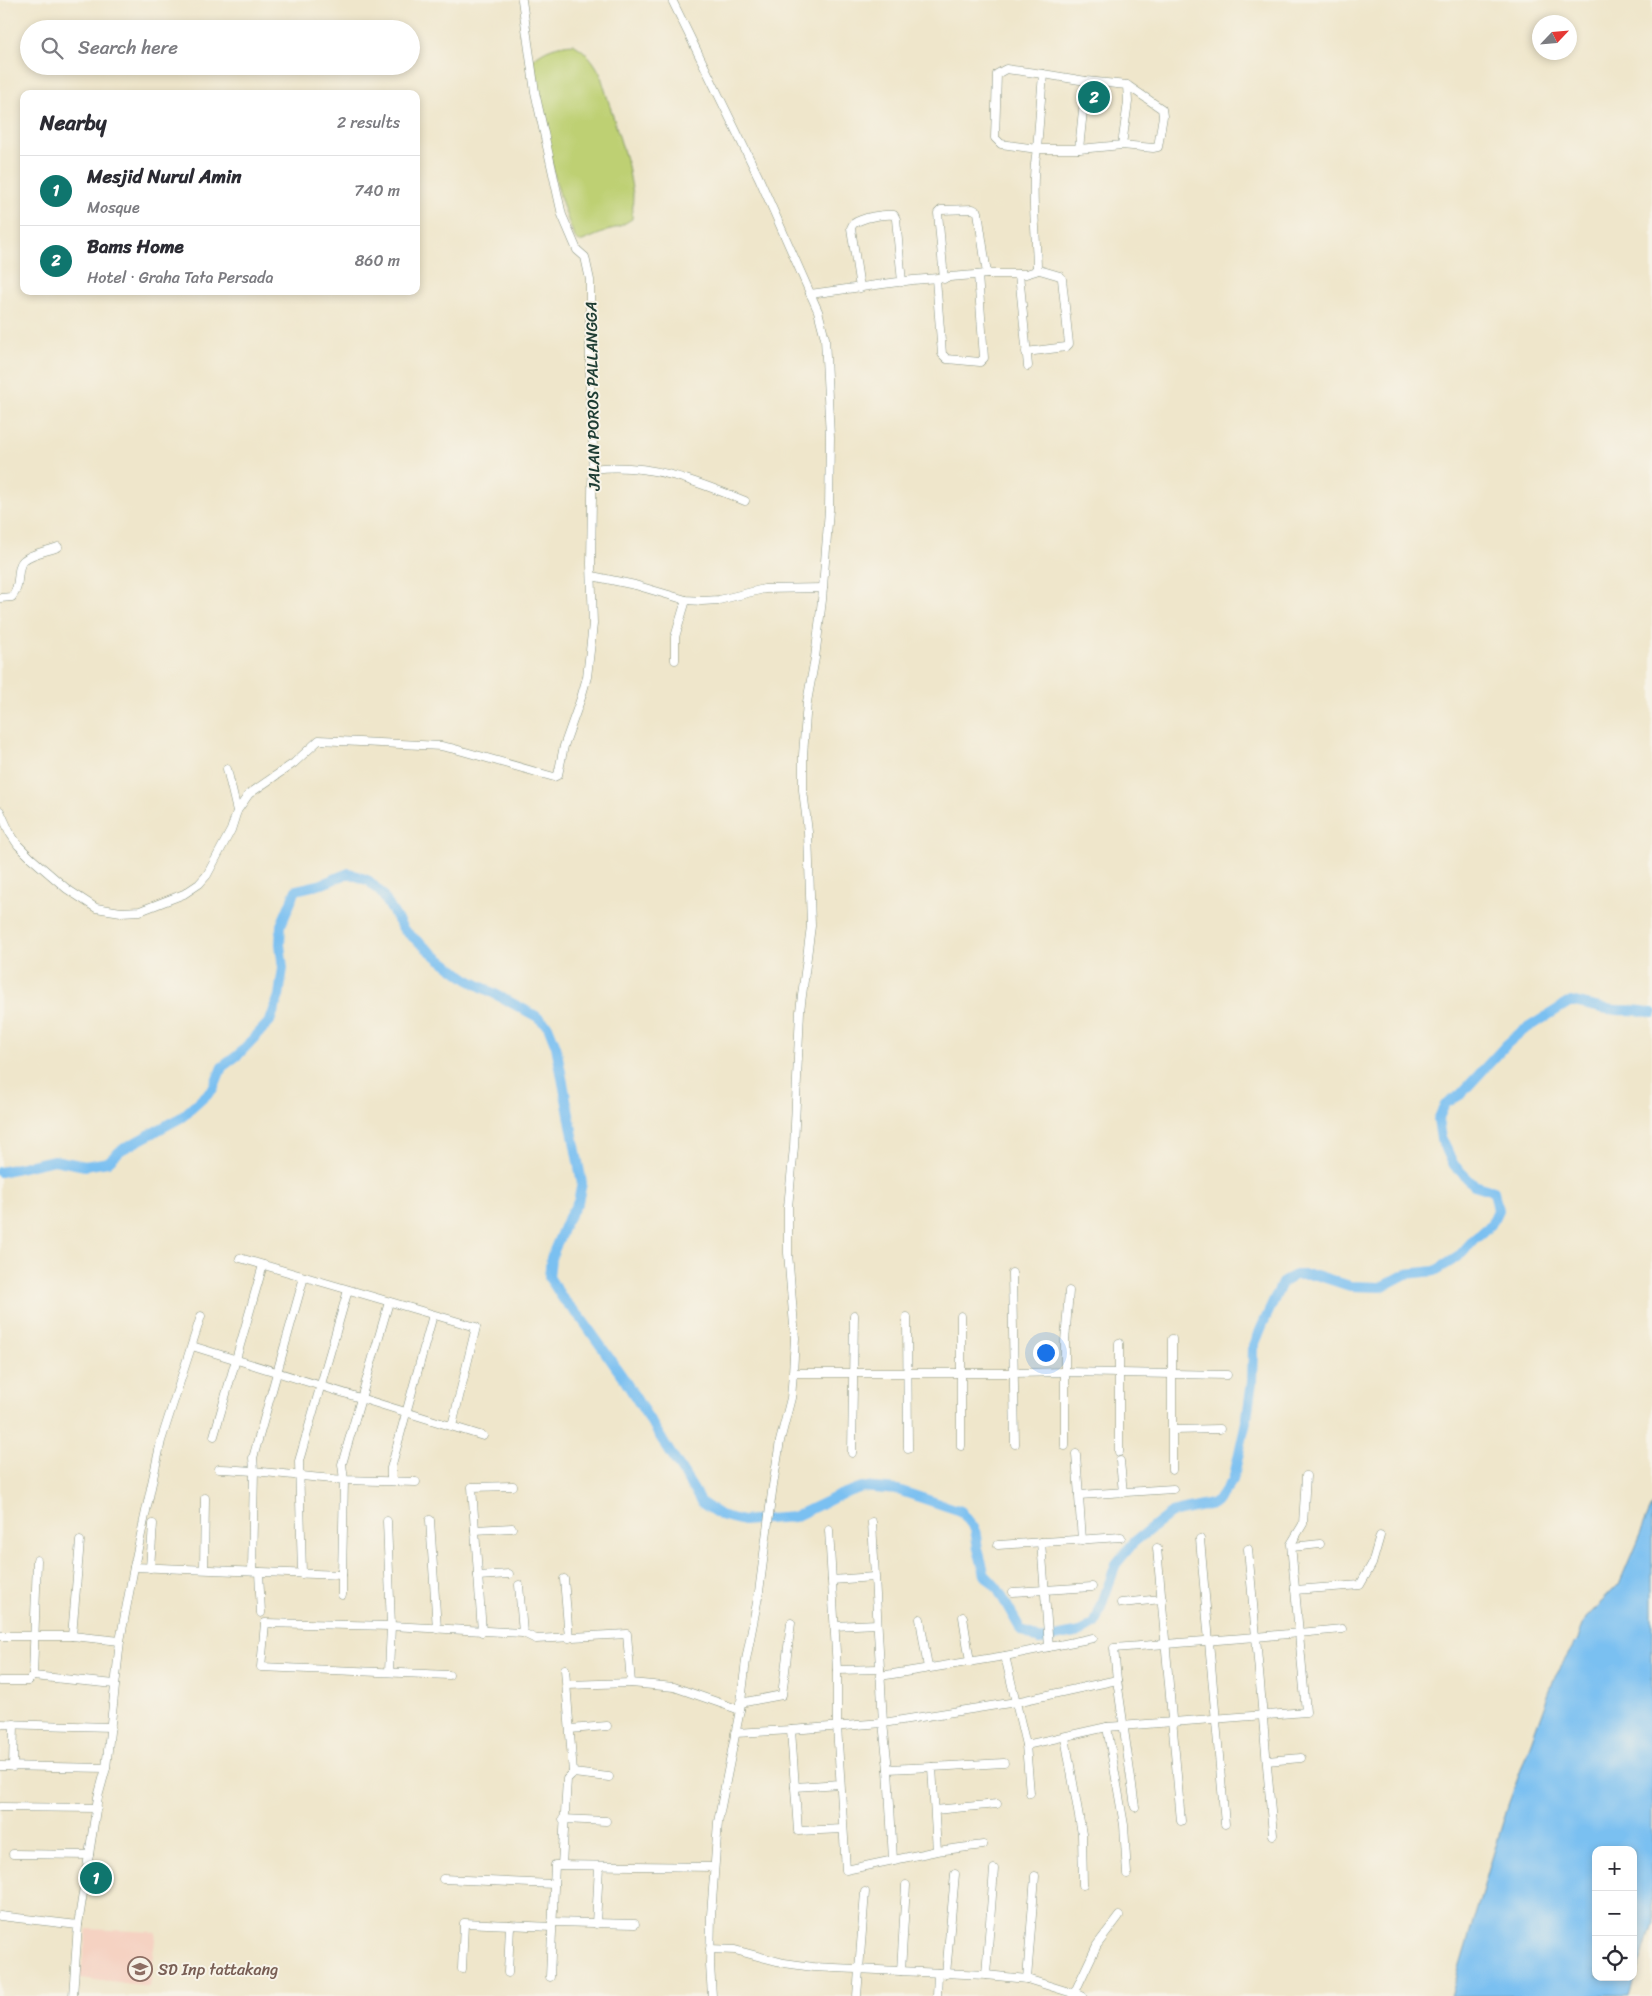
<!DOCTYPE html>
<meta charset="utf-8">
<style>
body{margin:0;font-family:Sriracha,sans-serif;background:#f2f2f3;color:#2b2b33}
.controls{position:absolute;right:15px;bottom:15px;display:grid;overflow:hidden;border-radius:10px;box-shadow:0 2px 8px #0003}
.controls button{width:45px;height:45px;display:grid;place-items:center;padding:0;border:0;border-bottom:1px solid #e1e1e2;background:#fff;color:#2b2b33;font:25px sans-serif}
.compass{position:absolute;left:1532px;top:15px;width:45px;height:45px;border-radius:50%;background:#fff;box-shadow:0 2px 8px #0003;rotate:64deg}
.you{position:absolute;left:1045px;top:1352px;width:18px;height:18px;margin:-12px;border:4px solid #fff;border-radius:50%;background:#1a73e8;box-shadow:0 0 0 8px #1a73e833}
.badge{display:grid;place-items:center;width:32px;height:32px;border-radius:50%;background:#0f766e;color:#fff;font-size:16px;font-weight:700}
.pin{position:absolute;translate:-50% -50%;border:2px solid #fff;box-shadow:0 1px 5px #0006}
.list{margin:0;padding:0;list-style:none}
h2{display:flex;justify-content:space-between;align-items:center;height:65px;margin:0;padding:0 20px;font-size:21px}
h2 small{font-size:16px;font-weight:400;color:#7c7c81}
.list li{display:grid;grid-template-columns:32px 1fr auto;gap:15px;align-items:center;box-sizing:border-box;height:70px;padding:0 20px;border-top:1px solid #e1e1e2}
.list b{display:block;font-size:19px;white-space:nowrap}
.list p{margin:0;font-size:16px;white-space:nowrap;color:#7c7c81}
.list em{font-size:16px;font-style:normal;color:#7c7c81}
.icon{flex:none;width:28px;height:28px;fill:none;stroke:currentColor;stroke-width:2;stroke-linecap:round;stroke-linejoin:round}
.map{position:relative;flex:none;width:1652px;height:1996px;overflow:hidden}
.search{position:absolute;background:#fff;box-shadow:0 2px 8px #0003;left:20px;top:20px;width:400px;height:55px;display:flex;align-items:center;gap:12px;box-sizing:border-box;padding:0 18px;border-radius:28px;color:#7c7c81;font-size:19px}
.panel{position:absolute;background:#fff;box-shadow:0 2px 8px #0003;left:20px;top:90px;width:400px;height:205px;border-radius:10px}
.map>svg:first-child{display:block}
</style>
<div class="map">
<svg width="1652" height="1996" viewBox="0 0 1652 1996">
<rect width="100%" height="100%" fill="#f7f3e8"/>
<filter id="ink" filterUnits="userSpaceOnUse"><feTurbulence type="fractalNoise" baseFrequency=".02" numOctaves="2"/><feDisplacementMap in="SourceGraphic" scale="10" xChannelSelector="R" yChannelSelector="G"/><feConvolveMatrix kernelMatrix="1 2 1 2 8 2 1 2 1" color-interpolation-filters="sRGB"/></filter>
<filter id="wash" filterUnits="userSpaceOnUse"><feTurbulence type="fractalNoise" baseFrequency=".0096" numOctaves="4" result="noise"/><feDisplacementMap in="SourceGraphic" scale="20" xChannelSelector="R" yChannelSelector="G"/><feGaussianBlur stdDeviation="1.12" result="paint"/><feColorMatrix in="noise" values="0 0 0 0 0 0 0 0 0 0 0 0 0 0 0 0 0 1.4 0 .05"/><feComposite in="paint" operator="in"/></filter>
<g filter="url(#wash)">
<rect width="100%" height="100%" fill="#efe6cb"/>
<polygon fill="#f5d2c2" points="87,1929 156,1932 149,1987 80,1978"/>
<path fill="#bed073" stroke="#6e8654" d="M 573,44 C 587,52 593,60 600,73 L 628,166 L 633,194 L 632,219 L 622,225 L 580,242 L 576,240 C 551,183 543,119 533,59 C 545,49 557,45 573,44 Z"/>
<path fill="#7ac0f1" stroke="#4c7e92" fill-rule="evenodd" d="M 1652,1506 L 1652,1924 L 1630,1996 L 1451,1996 L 1508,1805 L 1555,1676 L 1578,1638 L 1586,1618 L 1619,1584 ZM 1596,1850 L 1633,1850 L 1633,1977 L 1596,1977 Z"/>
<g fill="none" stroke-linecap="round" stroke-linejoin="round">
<path stroke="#7ac0f1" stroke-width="10" d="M 0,1172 L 54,1160 L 85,1166 L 108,1162 L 121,1150 L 182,1117 L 213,1089 L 222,1067 L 238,1055 L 270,1021 L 279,996 L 283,968 L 280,944 L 281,925 L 296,890 L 322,884 L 349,873 L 369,881 L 382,894 L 404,930 L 437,957 L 467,979 L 536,1016 L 548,1026 L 556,1046 L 582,1183 L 578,1202 L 566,1222 L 551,1258 L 549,1277 L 563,1299 L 581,1318 L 622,1376 L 702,1503 L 720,1515 L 743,1521 L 794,1517 L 840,1495 L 862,1487 L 898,1490 L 961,1511 L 975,1529 L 978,1549 L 985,1575 L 997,1588 L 1021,1630 L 1040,1640 L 1080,1632 L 1095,1623 L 1116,1564 L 1134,1542 L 1171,1513 L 1216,1503 L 1233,1480 L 1247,1417 L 1252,1382 L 1253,1348 L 1262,1326 L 1282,1283 L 1295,1275 L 1316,1275 L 1350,1286 L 1381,1287 L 1406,1274 L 1435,1271 L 1458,1257 L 1474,1239 L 1491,1225 L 1498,1210 L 1494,1191 L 1474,1185 L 1454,1165 L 1441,1139 L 1438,1120 L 1445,1104 L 1460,1095 L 1507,1044 L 1521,1032 L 1571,1001 C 1586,1005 1601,1009 1617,1010 C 1629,1011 1640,1009 1652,1013"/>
</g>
</g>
<g filter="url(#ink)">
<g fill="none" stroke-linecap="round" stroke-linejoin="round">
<defs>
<g id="minor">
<polyline points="672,0 759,178 818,311 825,338 830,437 829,510 822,600 815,658 807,702 803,755 803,790 808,832 811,926 800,1011 794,1147 788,1207 788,1253 795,1338 793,1373 791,1398 780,1441 772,1492 759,1592 746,1660 740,1710 718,1822 711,1915 710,1965 712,1996"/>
<polygon points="1006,69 1043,74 1037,149 1001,144 995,138 997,74"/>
<polyline points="1043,74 1086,81 1127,85"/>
<polyline points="1079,149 1086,81"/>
<polyline points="1019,274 1028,366"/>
<polyline points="936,279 942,354 947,359 980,362 984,358 978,275"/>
<polyline points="944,279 938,213 941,210 973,209 978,212 987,274"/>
<path d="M 860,288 L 851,228 L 853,224 C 863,217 883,214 894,215 L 896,219 L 902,282"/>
<path d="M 810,294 L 913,280 L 987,274 L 1026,274 L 1036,271 L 1037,267 C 1036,226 1030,190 1037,149 L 1079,149 L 1122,145 L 1153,148 L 1158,147 L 1163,116 L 1162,109 L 1127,85 L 1128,102 L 1122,145"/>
<polyline points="1026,352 1066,347 1069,344 1062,279 1060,276 1036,269"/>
<path d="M 593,469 C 648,462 696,481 745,501"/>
<polyline points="592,576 635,585 686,600 702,601 719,600 764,589 823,588"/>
<path d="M 0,598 L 12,597 C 22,585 15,567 24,560 C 32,553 48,551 58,547"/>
<polyline points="675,660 675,637 686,600"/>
<polyline points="227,769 237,811"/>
<polyline points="0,811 10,833 18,845 31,858 67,889 96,908 121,912 140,911 184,894 199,884 207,875 231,830 237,811 249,794 294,763 319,740 441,746 455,749 554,777 558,775 564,746 581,698 587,677 593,624 591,564 593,432 590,397 590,280 585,257 577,250 562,215 535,92 522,0"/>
<polyline points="240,1258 476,1327 452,1426"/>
<polyline points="1012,1273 1015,1444"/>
<polyline points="389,1302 342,1464 344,1480 416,1482"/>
<polyline points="907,1317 908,1449"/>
<polyline points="1172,1339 1172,1470"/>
<polyline points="1119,1343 1119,1452"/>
<polyline points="192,1346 483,1436"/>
<polyline points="793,1373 1014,1373 1066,1372 1227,1375"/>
<polyline points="1173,1430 1220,1429"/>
<polyline points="214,1436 263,1265"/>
<polyline points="961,1446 961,1316"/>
<polyline points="1065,1446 1065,1341 1069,1291"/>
<polyline points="852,1453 854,1315"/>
<polyline points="1076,1454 1082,1540"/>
<polyline points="1120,1461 1123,1493"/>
<polyline points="391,1481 391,1468 433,1315"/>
<polyline points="1079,1495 1173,1489"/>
<polyline points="430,1520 437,1629"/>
<polyline points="387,1521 391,1626 389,1672"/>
<polyline points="872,1522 883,1723 888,1769 893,1860"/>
<polyline points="475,1530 512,1528"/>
<polyline points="829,1530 837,1670 837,1726 846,1870 937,1851 983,1845"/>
<polyline points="1200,1539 1225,1824"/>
<polyline points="1041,1542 1049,1647"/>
<polyline points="998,1545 1121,1537"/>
<polyline points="1292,1547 1320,1544"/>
<polyline points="1157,1548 1181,1821"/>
<polyline points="1248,1549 1256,1637 1342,1629"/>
<path d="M 134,1567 L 342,1575 L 344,1480 C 302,1477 261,1470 219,1469"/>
<polyline points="150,1568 153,1524"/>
<polyline points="204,1569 205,1498"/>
<polyline points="252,1571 254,1470 253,1458 304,1277"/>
<polyline points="259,1572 261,1613"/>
<polyline points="302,1574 299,1461 348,1290"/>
<polyline points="478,1576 509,1574"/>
<polyline points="564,1579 569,1638"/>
<polyline points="832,1580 874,1577"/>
<polyline points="519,1585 523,1633"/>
<polyline points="1295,1590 1360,1585 1372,1564 1380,1536"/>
<polyline points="1013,1592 1092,1587"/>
<polyline points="342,1595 342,1575"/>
<polyline points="1121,1603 1162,1599"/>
<polyline points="963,1617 970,1662"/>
<polyline points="920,1619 928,1668"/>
<polyline points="834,1626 877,1624"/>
<polyline points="482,1632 472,1487 513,1486"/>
<polyline points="0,1636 72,1636 120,1641"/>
<polyline points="72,1636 80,1541"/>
<polyline points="1005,1656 1026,1745 1030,1793"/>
<polyline points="837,1670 880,1669"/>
<polyline points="449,1675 261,1667 265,1623 391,1626 523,1633 536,1639 627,1634 631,1683"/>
<polyline points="33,1676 37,1560"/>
<polyline points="880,1676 1005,1656 1093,1638"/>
<polyline points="0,1681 28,1681 33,1676 115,1684"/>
<polyline points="567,1685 631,1683 674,1687 740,1710"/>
<polyline points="740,1703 782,1695 791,1623"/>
<polyline points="0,1724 111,1727"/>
<polyline points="1107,1727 1124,1825 1127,1874"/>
<polyline points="570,1729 607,1726"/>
<polyline points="791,1730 798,1831 843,1829"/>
<polyline points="735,1733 791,1730 883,1723 1016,1702 1117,1680"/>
<polyline points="1065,1737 1082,1834 1083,1885"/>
<polyline points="1026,1745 1107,1727 1306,1712 1291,1544 1303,1524 1306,1476"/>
<polyline points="1267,1761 1301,1758"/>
<polyline points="0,1766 106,1768"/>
<polyline points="13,1767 14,1724"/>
<polyline points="888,1769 932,1767"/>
<polyline points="573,1773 609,1777"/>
<polyline points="795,1787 840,1784"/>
<polyline points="0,1807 97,1808"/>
<polyline points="1135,1807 1117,1680 1114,1648 1256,1637 1273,1835"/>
<polyline points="935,1810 997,1804"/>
<polyline points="563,1819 606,1821"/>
<polyline points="937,1851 932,1767 1004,1763"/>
<polyline points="13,1854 89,1855"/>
<polyline points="562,1865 567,1779 573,1773 565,1669"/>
<polyline points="443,1879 554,1884"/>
<polyline points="0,1916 78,1925 73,1996"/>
<polyline points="552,1922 635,1924"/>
<polyline points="596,1924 599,1866"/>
<polyline points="78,1925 98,1797 106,1768 120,1641 134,1567 161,1441 201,1316"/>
<polyline points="710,1949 735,1950 784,1963 813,1967 986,1975 1027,1979 1082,1996"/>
<polyline points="462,1969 464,1923 552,1927"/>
<polyline points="901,1971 906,1885"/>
<polyline points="508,1973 510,1925"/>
<polyline points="946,1974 955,1874"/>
<polyline points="986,1975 994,1869"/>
<polyline points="550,1977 555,1865 714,1867"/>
<polyline points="1027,1979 1035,1876"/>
<polyline points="857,1996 865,1892"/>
<polyline points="937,1996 938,1973"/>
<polyline points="1073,1996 1097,1945 1119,1916"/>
</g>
</defs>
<use href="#minor" stroke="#879280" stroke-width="9"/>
<use href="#minor" stroke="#fff" stroke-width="8"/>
</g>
</g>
<defs>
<symbol id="school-ring" viewBox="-11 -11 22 22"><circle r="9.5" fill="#f7f3e8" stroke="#8d6e63" stroke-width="1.5"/><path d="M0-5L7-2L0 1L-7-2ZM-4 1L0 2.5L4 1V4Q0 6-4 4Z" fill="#8d6e63"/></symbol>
</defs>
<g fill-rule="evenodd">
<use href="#school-ring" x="126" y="1955" width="28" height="28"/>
</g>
<g text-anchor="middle" stroke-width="4" stroke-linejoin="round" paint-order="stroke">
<g font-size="16" fill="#1f3d34" stroke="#f7f3e8">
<text transform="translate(592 396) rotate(-91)" y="6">JALAN POROS PALLANGGA</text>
</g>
<g font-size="16" fill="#785e54" stroke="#f7f3e8" text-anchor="start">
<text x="158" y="1975">SD Inp tattakang</text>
</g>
</g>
</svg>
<div class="controls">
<button>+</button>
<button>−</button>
<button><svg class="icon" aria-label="locate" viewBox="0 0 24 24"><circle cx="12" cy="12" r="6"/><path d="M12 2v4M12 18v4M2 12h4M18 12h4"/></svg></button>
</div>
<svg class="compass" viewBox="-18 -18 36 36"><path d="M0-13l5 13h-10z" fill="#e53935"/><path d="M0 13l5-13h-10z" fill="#7c7c81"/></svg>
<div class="you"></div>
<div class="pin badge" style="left:96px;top:1878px">1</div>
<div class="pin badge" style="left:1094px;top:97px">2</div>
<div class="search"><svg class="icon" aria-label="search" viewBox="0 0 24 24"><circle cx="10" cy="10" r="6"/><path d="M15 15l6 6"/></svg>Search here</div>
<section class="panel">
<h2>Nearby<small>2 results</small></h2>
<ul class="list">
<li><span class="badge">1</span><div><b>Mesjid Nurul Amin</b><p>Mosque</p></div><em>740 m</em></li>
<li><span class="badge">2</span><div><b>Bams Home</b><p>Hotel · Graha Tata Persada</p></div><em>860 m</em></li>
</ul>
</section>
</div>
